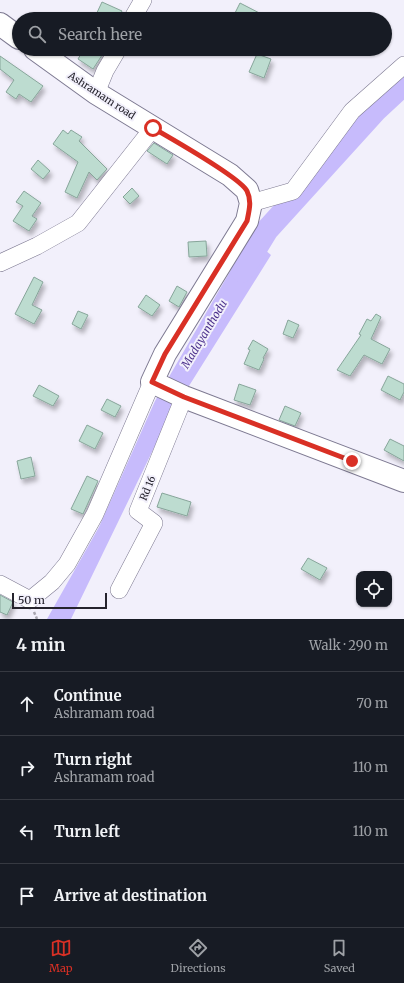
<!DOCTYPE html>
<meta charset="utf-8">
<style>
body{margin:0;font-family:Merriweather,serif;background:#20242c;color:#f1f3f6}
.controls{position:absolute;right:12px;bottom:12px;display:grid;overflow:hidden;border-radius:8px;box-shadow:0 1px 3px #0004}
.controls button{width:36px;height:36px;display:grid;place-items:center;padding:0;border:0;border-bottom:1px solid #363941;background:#171b24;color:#f1f3f6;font:20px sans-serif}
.scale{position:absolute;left:12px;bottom:10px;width:95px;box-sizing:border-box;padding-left:4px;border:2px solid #25232d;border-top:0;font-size:11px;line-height:14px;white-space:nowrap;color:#25232d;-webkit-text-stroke:3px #f2f0fb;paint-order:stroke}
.stop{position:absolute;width:12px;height:12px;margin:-9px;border:3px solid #d93025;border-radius:50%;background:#fff}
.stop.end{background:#d93025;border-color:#fff;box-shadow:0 1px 4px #0008}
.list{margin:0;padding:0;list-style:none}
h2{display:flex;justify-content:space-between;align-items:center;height:52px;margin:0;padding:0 16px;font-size:17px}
h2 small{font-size:13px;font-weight:400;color:#9ea1a6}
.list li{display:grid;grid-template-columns:26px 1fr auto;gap:12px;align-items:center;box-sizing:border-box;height:64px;padding:0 16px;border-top:1px solid #363941}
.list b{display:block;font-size:15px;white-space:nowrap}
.list p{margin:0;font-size:13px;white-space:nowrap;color:#9ea1a6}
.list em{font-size:13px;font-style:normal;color:#9ea1a6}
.icon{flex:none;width:22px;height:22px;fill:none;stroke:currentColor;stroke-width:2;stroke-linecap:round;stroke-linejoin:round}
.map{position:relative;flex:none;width:404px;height:619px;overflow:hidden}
.search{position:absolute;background:#171b24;box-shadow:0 1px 3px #0004;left:12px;right:12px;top:12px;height:44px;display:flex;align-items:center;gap:10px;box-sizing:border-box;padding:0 14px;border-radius:22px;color:#9ea1a6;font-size:15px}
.sheet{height:308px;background:#171b24}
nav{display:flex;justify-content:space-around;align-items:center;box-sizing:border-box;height:56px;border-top:1px solid #363941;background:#171b24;font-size:11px;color:#9ea1a6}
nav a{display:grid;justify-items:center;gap:2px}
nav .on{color:#d93025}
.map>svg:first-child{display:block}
</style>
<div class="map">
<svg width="404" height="619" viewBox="0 0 404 619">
<defs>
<filter id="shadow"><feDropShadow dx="2.5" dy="4.5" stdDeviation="2" flood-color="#0004"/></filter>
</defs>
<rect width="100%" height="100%" fill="#f2f0fb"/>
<polygon fill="#c7bbfc" points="250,237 271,255 167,421 71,619 47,619 99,527 155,401"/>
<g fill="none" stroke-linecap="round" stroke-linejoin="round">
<polyline stroke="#c7bbfc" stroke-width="23" points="242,271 267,230 376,110 404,84"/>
</g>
<g fill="#bddcd0" stroke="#87a59a" filter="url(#shadow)">
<polygon points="102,2 122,11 118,19 94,19"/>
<polygon points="240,3 271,19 232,19"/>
<polygon points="84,49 106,49 93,69 78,59"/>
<polygon points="257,54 271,59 264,78 249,72"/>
<polygon points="0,56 43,86 31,102 19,94 16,99 6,92 14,80 0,69"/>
<polygon points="63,130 68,134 71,130 82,137 79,141 107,169 97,180 89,172 77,198 65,192 78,162 53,144"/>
<polygon points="154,143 173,155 167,164 147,151"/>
<polygon points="38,160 50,171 43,179 31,169"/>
<polygon points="132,188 139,196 130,204 123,197"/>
<polygon points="24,191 41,203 32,216 37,219 29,231 13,221 23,206 16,202"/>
<polygon points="206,241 207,256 189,257 188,242"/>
<polygon points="34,277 43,282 32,305 42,310 34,324 15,314"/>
<polygon points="177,286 187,292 179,307 169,301"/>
<polygon points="146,295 160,305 152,316 138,307"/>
<polygon points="78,311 88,315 81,329 72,324"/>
<polygon points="376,314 381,317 371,339 390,349 382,364 364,355 350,376 337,370 361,335 359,334 367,319 371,321"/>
<polygon points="288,320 299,325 293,338 283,334"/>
<polygon points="253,340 268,349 263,358 264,359 259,370 244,364 250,350 248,349"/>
<polygon points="388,376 404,384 404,392 400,400 381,390"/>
<polygon points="239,384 256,390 250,405 234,400"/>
<polygon points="39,385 59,396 53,406 33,396"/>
<polygon points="107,399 121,406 115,417 101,410"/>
<polygon points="285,406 301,413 295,426 279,420"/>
<polygon points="87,425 103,433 95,449 79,441"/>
<polygon points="390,439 404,446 404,461 384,450"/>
<polygon points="31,457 35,476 21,479 17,461"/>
<polygon points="87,476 98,481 83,514 71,509"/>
<polygon points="162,493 191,502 187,516 157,507"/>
<polygon points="308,558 327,568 320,580 301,569"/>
<polygon points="0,595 13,602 7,615 0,612"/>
</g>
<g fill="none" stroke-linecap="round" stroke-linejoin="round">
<defs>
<g id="minor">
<polyline points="132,19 143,0"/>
<polyline points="96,93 105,71 118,49"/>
<polyline points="251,203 293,191 352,111 404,65"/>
<polyline points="0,263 37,246 78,223 153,128"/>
<polyline points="0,584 30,600 52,582 67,564 95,514 152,382"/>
<polyline points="119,590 154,523 138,511 184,397"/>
</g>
<g id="major">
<polyline points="0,24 19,38"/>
<polyline points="35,49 96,93 230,175 247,190 251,203 247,221 165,354 152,382 184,397 404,481"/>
</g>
</defs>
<use href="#minor" stroke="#7d7991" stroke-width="18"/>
<use href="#major" stroke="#7d7991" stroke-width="24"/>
<polyline stroke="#a8a6b0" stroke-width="2.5" stroke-dasharray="3 2" stroke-linecap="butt" points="34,612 37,619"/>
<use href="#minor" stroke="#fff" stroke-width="17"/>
<use href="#major" stroke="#fff" stroke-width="22"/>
</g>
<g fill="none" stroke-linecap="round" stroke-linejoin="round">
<path stroke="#d93025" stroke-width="5" d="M 153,128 C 170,138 240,177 247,191 C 252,201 249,211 247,221 L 165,354 L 152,382 L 184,397 L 352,461"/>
</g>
<g text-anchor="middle" stroke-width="4" stroke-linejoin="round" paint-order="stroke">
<g font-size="10" fill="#25232d" stroke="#f2f0fb">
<text transform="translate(102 95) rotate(33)" y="4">Ashramam road</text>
<text transform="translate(147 488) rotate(-68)" y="4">Rd 16</text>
</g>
<g font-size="11" font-style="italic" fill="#4d328d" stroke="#f2f0fb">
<text transform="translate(204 334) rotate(-59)" y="4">Madayanthodu</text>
</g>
</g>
</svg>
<div class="controls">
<button><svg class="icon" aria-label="locate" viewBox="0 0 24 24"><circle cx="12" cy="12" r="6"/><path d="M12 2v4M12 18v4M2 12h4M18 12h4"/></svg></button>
</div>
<div class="scale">50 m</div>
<div class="stop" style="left:153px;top:128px"></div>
<div class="stop end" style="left:352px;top:461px"></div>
<div class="search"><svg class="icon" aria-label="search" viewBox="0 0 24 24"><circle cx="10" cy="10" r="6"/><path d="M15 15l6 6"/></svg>Search here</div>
</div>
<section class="sheet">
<h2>4 min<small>Walk · 290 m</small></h2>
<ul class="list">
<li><svg class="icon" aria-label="ahead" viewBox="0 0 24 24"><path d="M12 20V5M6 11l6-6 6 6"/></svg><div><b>Continue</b><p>Ashramam road</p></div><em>70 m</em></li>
<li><svg class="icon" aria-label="right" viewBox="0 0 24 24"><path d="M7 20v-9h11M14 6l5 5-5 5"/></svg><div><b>Turn right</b><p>Ashramam road</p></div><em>110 m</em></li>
<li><svg class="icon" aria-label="left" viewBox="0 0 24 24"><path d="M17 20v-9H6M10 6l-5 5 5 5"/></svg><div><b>Turn left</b></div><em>110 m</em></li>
<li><svg class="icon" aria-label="arrive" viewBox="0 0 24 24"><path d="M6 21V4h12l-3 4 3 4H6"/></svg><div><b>Arrive at destination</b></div></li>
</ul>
</section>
<nav>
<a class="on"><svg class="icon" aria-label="map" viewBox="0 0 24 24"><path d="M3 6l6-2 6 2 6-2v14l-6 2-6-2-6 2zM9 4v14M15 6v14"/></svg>Map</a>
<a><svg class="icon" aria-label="directions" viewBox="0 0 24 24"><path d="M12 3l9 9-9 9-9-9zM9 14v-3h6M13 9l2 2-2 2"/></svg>Directions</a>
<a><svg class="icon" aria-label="saved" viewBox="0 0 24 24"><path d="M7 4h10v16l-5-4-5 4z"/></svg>Saved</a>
</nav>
